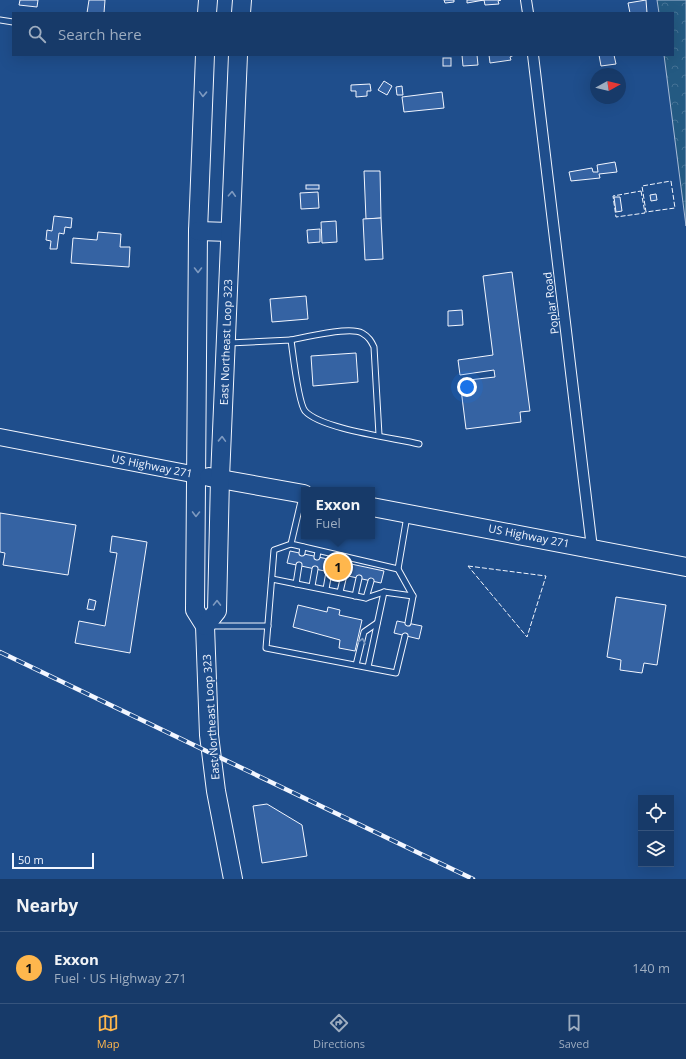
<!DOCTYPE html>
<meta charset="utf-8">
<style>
body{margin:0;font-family:"Open Sans",sans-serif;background:#20416f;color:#f1f3f6}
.controls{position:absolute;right:12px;bottom:12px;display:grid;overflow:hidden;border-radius:0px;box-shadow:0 4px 16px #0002}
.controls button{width:36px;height:36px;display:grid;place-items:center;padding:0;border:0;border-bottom:1px solid #36547d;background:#173a69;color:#f1f3f6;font:20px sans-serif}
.compass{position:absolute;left:590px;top:68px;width:36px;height:36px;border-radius:50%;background:#173a69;box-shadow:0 4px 16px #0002;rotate:82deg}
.scale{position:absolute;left:12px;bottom:10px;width:82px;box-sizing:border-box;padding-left:4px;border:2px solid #f2f6ff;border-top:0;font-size:11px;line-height:14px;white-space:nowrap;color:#f2f6ff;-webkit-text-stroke:3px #1f4e8c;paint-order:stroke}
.you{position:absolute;left:467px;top:387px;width:14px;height:14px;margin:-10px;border:3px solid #fff;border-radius:50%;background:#1a73e8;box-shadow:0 0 0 6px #1a73e833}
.badge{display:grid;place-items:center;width:26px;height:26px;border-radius:50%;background:#ffb74d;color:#111;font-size:13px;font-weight:700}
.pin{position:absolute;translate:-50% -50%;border:2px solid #fff;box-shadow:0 1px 4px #0006}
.popup{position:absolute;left:301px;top:487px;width:74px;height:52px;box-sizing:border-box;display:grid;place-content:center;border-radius:0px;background:#173a69;filter:drop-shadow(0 1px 3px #0005);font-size:13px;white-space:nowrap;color:#9eadc0}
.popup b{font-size:15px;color:#f1f3f6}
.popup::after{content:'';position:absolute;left:50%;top:100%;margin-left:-8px;border:8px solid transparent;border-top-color:#173a69}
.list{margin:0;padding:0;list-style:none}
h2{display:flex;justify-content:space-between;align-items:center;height:52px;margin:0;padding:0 16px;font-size:17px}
h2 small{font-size:13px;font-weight:400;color:#9eadc0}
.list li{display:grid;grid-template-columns:26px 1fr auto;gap:12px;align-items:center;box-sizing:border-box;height:72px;padding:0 16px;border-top:1px solid #36547d}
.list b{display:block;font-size:15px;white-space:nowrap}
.list p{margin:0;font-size:13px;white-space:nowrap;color:#9eadc0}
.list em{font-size:13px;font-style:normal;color:#9eadc0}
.icon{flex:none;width:22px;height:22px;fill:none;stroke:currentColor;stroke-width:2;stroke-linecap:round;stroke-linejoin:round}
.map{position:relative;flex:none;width:686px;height:879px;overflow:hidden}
.search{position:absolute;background:#173a69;box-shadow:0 4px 16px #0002;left:12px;right:12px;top:12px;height:44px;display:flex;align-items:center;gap:10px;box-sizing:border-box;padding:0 14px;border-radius:0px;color:#9eadc0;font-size:15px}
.sheet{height:124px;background:#173a69}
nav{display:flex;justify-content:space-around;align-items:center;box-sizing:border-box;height:56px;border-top:1px solid #36547d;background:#173a69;font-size:11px;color:#9eadc0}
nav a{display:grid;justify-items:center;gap:2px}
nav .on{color:#ffb74d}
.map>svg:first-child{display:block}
</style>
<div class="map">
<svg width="686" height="879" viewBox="0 0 686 879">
<defs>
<pattern id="forest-crowns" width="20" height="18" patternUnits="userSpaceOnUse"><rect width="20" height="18" fill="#245a82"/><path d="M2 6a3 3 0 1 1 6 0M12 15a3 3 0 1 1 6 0" fill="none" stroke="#447295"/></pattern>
</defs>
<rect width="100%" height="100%" fill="#1f4e8c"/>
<polygon fill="url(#forest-crowns)" stroke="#a8bbd7" points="657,0 686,0 686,226 664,55 673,55 673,13 659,13"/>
<g fill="#3563a3" stroke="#f2f6ff">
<polygon points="20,0 38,0 37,7 19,5"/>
<polygon points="89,0 105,0 104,13 87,13"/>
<polygon points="444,0 454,0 454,2 445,3"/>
<polygon points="467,0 501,0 498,1 499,4 485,5 484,0 467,3"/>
<polygon points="646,0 647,13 630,13 628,3"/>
<polygon points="462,55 477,55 478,65 463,66"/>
<polygon points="489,55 514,55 510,57 511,60 490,63"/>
<polygon points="599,55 614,55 616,64 601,66"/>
<rect x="443" y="58" width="8" height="8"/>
<polygon points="384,81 392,86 387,95 378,90"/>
<polygon points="370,84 371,91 367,91 367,96 356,97 356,91 351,91 351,85"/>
<polygon points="402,86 403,95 397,95 396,87"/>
<polygon points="442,92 444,108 404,112 402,97"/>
<polygon points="615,162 617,172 599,174 600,178 571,181 569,172 592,168 593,172 598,172 597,165"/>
<polygon points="364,171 380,171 381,218 366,219"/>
<rect x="306" y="185" width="13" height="4"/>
<polygon points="318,192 319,208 301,209 300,193"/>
<polygon points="656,194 657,200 651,201 650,195"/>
<polygon points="614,197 620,197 622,211 616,212"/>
<polygon points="54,216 72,218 71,228 65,227 64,234 59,233 57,249 50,249 51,241 46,240 47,230 52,231"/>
<polygon points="381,218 383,259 365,260 363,219"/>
<polygon points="336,221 337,242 322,243 321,222"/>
<polygon points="320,229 320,242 308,243 307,230"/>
<polygon points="98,232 121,234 120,247 130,247 129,267 71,263 73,238 97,240"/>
<polygon points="512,272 530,411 520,412 521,422 466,429 460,381 495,377 494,370 460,375 458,360 493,355 483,276"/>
<polygon points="306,296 308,319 272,322 270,299"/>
<polygon points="462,310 463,325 448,326 448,311"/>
<polygon points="356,353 358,382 313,386 311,356"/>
<polygon points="0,513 76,525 68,575 3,565 5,553 0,552"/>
<polygon points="112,536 147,542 130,653 75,643 79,621 105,626 117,553 110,552"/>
<polygon points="290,551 384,571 381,583 287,563"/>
<polygon points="616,597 666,605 657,665 644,663 642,673 620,670 621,660 607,657"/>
<polygon points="89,599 96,601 94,610 87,609"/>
<polygon points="298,605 327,612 328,607 340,610 339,615 362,620 355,651 339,648 340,640 293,627"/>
<polygon points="397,621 422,626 419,639 394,633"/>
<polygon points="267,804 302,825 307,856 262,863 253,806"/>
</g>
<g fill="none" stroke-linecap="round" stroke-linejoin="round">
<defs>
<g id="lane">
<polyline points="0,20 13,22"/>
<path d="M 291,340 C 306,337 350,326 362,333 C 369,337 371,341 374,347 L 379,435"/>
<path d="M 229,343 L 291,340 C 293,354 298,402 305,411 C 321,429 394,438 419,444"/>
<polyline points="302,497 291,544 398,569 407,516"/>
<polyline points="291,544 274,550 266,648 396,673 405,636"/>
<polyline points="302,553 303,547"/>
<polyline points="317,557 318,551"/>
<polyline points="398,569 413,596 408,623"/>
<polyline points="272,579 366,598 384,592 413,596"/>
<polyline points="296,584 299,565"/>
<polyline points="312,586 315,569"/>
<polyline points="326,589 329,572"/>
<polyline points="340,592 344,575"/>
<polyline points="355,596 359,578"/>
<polyline points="366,598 371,581"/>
<polyline points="211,626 268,626"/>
<polyline points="356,665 364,632 377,623"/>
<polyline points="368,667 384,592"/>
</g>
<g id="street">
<polyline points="526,0 528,13"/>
<polyline points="533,55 592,548"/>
</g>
<polyline id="primary" points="0,437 197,475"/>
<g id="highway">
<polyline points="207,13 208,0"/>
<polyline points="241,13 242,0"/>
<polyline points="205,55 198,231 195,610 205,626 209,735 216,791 233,879"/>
<polyline points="198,231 230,232"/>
<polyline points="209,477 304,494"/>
<polyline points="372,507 686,567"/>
<polyline points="205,626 217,611 220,478 238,55"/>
</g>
</defs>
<use href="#lane" stroke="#f2f6ff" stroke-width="7"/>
<use href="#street" stroke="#f2f6ff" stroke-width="12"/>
<use href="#primary" stroke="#f2f6ff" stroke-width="18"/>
<use href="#highway" stroke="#f2f6ff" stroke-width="20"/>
<use href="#lane" stroke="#1f4e8c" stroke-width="5"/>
<use href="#street" stroke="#1f4e8c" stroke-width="10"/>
<use href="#primary" stroke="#1f4e8c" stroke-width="16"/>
<use href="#highway" stroke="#1f4e8c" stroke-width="18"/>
<defs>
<polyline id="rail" points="0,652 473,879"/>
</defs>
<use href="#rail" stroke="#f2f6ff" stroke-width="4.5"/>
<use href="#rail" stroke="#1f4e8c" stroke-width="3" stroke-dasharray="9" stroke-linecap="butt"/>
<g stroke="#f2f6ff" stroke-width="1" stroke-dasharray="5 2" stroke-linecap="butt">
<polygon points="671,181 675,208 646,212 642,186"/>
<polygon points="641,191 645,213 616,217 613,196"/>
<polygon points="468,566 546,576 527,637"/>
</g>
</g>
<defs><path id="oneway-chevron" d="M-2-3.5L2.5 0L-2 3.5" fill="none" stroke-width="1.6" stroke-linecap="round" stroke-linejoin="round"/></defs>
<g stroke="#7e9ac0">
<use href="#oneway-chevron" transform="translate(203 94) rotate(92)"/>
<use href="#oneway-chevron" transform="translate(232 194) rotate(-87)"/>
<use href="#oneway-chevron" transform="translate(198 270) rotate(90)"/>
<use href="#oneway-chevron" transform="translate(222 439) rotate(-88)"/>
<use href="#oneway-chevron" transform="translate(196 514) rotate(91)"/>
<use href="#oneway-chevron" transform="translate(217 603) rotate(-89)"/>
<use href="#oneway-chevron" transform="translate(362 641) rotate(-77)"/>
</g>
<g text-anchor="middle" stroke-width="3" stroke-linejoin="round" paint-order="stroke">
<g font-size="11" fill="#f2f6ff" stroke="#1f4e8c">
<text transform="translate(551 303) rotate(-97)" y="4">Poplar Road</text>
<text transform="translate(226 342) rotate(-88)" y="4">East Northeast Loop 323</text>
<text transform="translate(152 466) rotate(11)" y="4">US Highway 271</text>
<text transform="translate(529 536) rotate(11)" y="4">US Highway 271</text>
<text transform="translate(211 717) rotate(-94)" y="4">East Northeast Loop 323</text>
</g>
</g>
</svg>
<div class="controls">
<button><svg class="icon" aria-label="locate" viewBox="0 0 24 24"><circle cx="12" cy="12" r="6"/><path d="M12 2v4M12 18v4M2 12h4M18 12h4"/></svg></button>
<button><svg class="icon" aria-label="layers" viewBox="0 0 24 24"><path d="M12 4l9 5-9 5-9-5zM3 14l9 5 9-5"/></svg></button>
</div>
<svg class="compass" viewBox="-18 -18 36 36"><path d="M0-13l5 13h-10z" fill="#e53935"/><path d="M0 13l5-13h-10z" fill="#9eadc0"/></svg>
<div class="scale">50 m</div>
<div class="you"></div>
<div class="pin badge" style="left:338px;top:567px">1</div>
<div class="popup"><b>Exxon</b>Fuel</div>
<div class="search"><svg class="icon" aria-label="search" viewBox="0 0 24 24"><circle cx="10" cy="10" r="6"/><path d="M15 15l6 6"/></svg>Search here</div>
</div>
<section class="sheet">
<h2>Nearby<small></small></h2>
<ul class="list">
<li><span class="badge">1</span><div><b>Exxon</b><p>Fuel · US Highway 271</p></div><em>140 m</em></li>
</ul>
</section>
<nav>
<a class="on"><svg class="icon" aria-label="map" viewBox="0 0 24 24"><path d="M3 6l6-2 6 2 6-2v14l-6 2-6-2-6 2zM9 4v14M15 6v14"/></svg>Map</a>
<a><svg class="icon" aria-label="directions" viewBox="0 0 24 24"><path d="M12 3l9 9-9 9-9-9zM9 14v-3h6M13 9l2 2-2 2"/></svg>Directions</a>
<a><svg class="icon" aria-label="saved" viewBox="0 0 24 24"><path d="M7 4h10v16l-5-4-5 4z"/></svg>Saved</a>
</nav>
